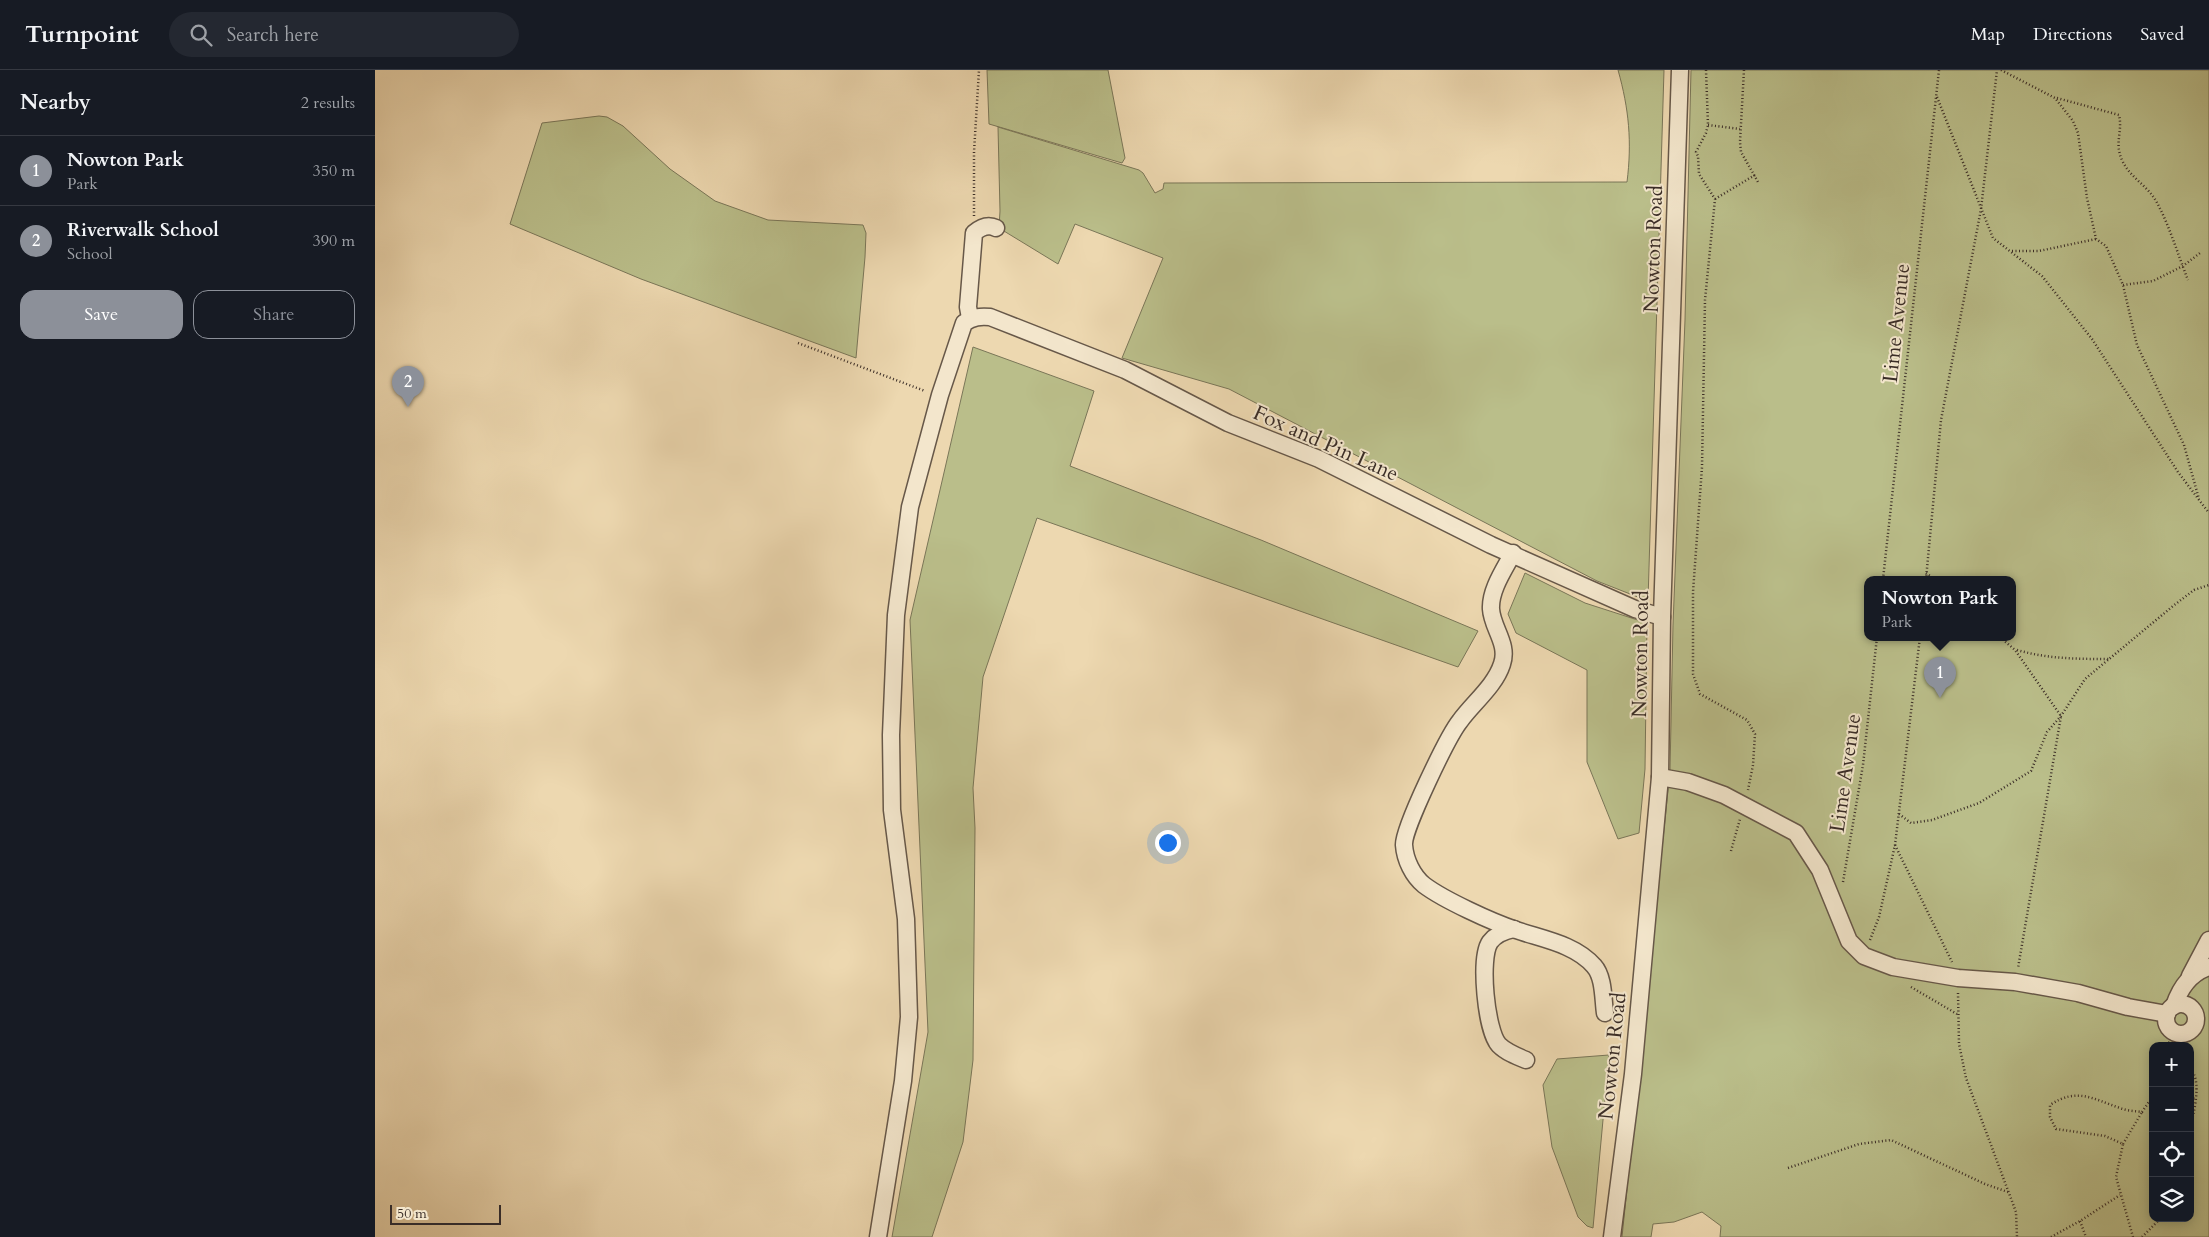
<!DOCTYPE html>
<meta charset="utf-8">
<style>
body{margin:0;font-family:Cardo,serif;background:#242831;color:#f1f3f6}
.controls{position:absolute;right:15px;bottom:15px;display:grid;overflow:hidden;border-radius:10px;box-shadow:0 2px 12px #0003}
.controls button{width:45px;height:45px;display:grid;place-items:center;padding:0;border:0;border-bottom:1px solid #363941;background:#171b24;color:#f1f3f6;font:25px sans-serif}
.scale{position:absolute;left:15px;bottom:12px;width:111px;box-sizing:border-box;padding-left:5px;border:2px solid #3a2d27;border-top:0;font-size:14px;line-height:18px;white-space:nowrap;color:#3a2d27;-webkit-text-stroke:4px #f3e6cc;paint-order:stroke}
.you{position:absolute;left:792px;top:772px;width:18px;height:18px;margin:-12px;border:4px solid #fff;border-radius:50%;background:#1a73e8;box-shadow:0 0 0 8px #1a73e833}
.badge{display:grid;place-items:center;width:32px;height:32px;border-radius:50%;background:#8c9099;color:#fff;font-size:16px;font-weight:700}
.pin{position:absolute;translate:-50% -41px;filter:drop-shadow(0 1px 2px #0008)}
.pin::after{content:'';position:absolute;top:26px;width:18px;height:15px;background:inherit;clip-path:polygon(0 0,100% 0,50% 100%)}
.popup{position:absolute;left:1489px;top:506px;width:152px;height:65px;box-sizing:border-box;display:grid;place-content:center;border-radius:10px;background:#171b24;filter:drop-shadow(0 1px 4px #0005);font-size:16px;white-space:nowrap;color:#9ea1a6}
.popup b{font-size:19px;color:#f1f3f6}
.popup::after{content:'';position:absolute;left:50%;top:100%;margin-left:-10px;border:10px solid transparent;border-top-color:#171b24}
.list{margin:0;padding:0;list-style:none}
h2{display:flex;justify-content:space-between;align-items:center;height:65px;margin:0;padding:0 20px;font-size:21px}
h2 small{font-size:16px;font-weight:400;color:#9ea1a6}
.list li{display:grid;grid-template-columns:32px 1fr auto;gap:15px;align-items:center;box-sizing:border-box;height:70px;padding:0 20px;border-top:1px solid #363941}
.list b{display:block;font-size:19px;white-space:nowrap}
.list p{margin:0;font-size:16px;white-space:nowrap;color:#9ea1a6}
.list em{font-size:16px;font-style:normal;color:#9ea1a6}
.actions{display:flex;gap:10px;padding:15px 20px}
.actions a{flex:1;padding:11px 0;border:1px solid #8c9099;border-radius:15px;text-align:center;font-size:18px;color:#8c9099}
.actions .main{background:#8c9099;color:#fff}
.icon{flex:none;width:28px;height:28px;fill:none;stroke:currentColor;stroke-width:2;stroke-linecap:round;stroke-linejoin:round}
.map{position:relative;flex:none;width:1834px;height:1167px;overflow:hidden}
header{display:flex;align-items:center;gap:30px;box-sizing:border-box;height:70px;padding:0 25px;background:#171b24;border-bottom:1px solid #363941}
header strong{font-size:24px}
nav{display:flex;gap:28px;margin-inline-start:auto;font-size:18px}
.search{width:350px;height:45px;background:#242831;display:flex;align-items:center;gap:12px;box-sizing:border-box;padding:0 18px;border-radius:28px;color:#9ea1a6;font-size:19px}
main{display:flex}
aside{flex:1;background:#171b24}
.map>svg:first-child{display:block}
</style>
<header>
<strong>Turnpoint</strong>
<div class="search"><svg class="icon" aria-label="search" viewBox="0 0 24 24"><circle cx="10" cy="10" r="6"/><path d="M15 15l6 6"/></svg>Search here</div>
<nav><a>Map</a><a>Directions</a><a>Saved</a></nav>
</header>
<main>
<aside>
<h2>Nearby<small>2 results</small></h2>
<ul class="list">
<li><span class="badge">1</span><div><b>Nowton Park</b><p>Park</p></div><em>350 m</em></li>
<li><span class="badge">2</span><div><b>Riverwalk School</b><p>School</p></div><em>390 m</em></li>
</ul>
<div class="actions"><a class="main">Save</a><a>Share</a></div>
</aside>
<div class="map">
<svg width="1834" height="1167" viewBox="0 0 1834 1167">
<rect width="100%" height="100%" fill="#edd8b0"/>
<filter id="stains"><feTurbulence type="fractalNoise" baseFrequency=".004" numOctaves="4"/><feColorMatrix values="0 0 0 0 .2 0 0 0 0 .09 0 0 0 0 .02 0 0 0 .5 -.17"/></filter>
<radialGradient id="worn" r=".72"><stop offset=".6" stop-color="#630" stop-opacity="0"/><stop offset="1" stop-color="#630" stop-opacity=".3"/></radialGradient>
<g fill="#babe8a" stroke="#7a7658" fill-rule="evenodd">
<polygon points="612,0 733,0 750,88 747,93 614,54"/>
<path d="M 1243,0 L 1289,0 L 1273,531 L 1222,511 L 854,319 L 747,288 L 788,188 L 700,154 L 683,194 L 624,158 L 625,141 L 623,57 L 764,100 L 768,103 L 780,123 L 788,119 L 789,113 L 1252,112 C 1257,72 1254,39 1243,0 Z"/>
<path d="M 1316,0 L 1834,0 L 1834,1167 L 1345,1167 L 1346,1156 L 1327,1142 L 1299,1152 L 1278,1154 L 1276,1167 L 1247,1167 L 1295,701 L 1298,555 L 1310,250 ZM 1492,509 L 1638,509 L 1638,567 L 1492,567 ZM 1778,976 L 1815,976 L 1815,1148 L 1778,1148 Z"/>
<polygon points="224,46 232,47 248,56 295,99 340,131 393,150 488,155 491,163 490,187 481,288 266,209 135,154 167,53"/>
<polygon points="598,277 719,321 695,396 886,470 1103,561 1083,597 662,448 608,607 598,718 600,758 598,990 588,1072 557,1167 517,1167 553,962 535,550"/>
<polygon points="1150,503 1210,533 1272,553 1270,699 1264,763 1243,769 1212,692 1212,600 1141,563 1133,544"/>
<polygon points="1234,985 1218,1158 1212,1156 1203,1147 1177,1077 1168,1015 1182,989"/>
</g>
<g fill="none" stroke-linecap="round" stroke-linejoin="round">
<defs>
<g id="minor">
<path d="M 595,248 L 593,237 L 599,163 C 606,157 613,154 621,158"/>
<path d="M 1138,483 C 1129,500 1115,520 1116,539 C 1117,558 1134,574 1127,594 C 1120,616 1098,633 1085,651 C 1073,666 1028,759 1029,775 C 1030,790 1038,806 1049,815 C 1069,830 1117,852 1141,860 C 1167,869 1200,874 1219,896 C 1229,907 1228,929 1230,943"/>
<polyline points="1285,707 1313,712 1349,725 1421,763 1445,800 1474,871 1489,886 1518,897 1583,908 1640,912 1703,923 1753,937 1792,944"/>
<path d="M 1139,859 C 1129,861 1121,864 1115,872 C 1104,888 1111,961 1124,975 C 1131,982 1141,986 1151,990"/>
<polyline points="1815,906 1834,870"/>
<circle cx="1806" cy="949" r="15"/>
<path d="M 1799,936 C 1805,918 1815,903 1834,897"/>
<path d="M 503,1167 L 528,1011 L 534,947 L 531,849 L 517,740 L 516,665 L 521,545 L 535,437 L 565,325 L 589,253 C 598,247 605,246 615,247 L 750,300 L 853,353 L 944,389 L 1116,475 L 1260,539 L 1287,547"/>
<polyline points="1237,1167 1258,1004 1285,707 1287,547 1305,0"/>
</g>
</defs>
<use href="#minor" stroke="#675849" stroke-width="19"/>
<g stroke="#3a2d27" stroke-width="2.5" stroke-dasharray="1 2.5" stroke-linecap="butt">
<polyline points="1331,0 1333,55 1331,63 1321,82 1323,86 1324,104 1340,129 1330,230 1327,397 1318,522 1318,604 1325,624 1372,650 1380,664 1378,695 1373,720"/>
<polyline points="1369,0 1365,72 1366,82 1383,112"/>
<polyline points="1626,0 1680,28 1698,51 1703,63 1712,128 1721,169 1731,176 1748,215 1762,275 1809,375 1824,429"/>
<polyline points="1562,27 1618,168 1667,206 1717,269 1803,402 1834,443"/>
<path d="M 1682,28 L 1744,45 C 1748,62 1739,72 1747,90 C 1755,108 1772,115 1781,131 C 1794,154 1803,185 1813,210"/>
<polyline points="1333,55 1365,59"/>
<polyline points="1340,129 1380,105"/>
<polyline points="599,146 599,82 604,0"/>
<polyline points="1637,181 1664,181 1721,169"/>
<polyline points="1748,215 1778,211 1808,196 1825,183"/>
<polyline points="423,273 550,321"/>
<polyline points="1551,503 1559,509"/>
<polyline points="1508,509 1564,0"/>
<polyline points="1551,509 1566,350 1606,139 1622,0"/>
<polyline points="1625,567 1640,580 1686,646 1643,898"/>
<path d="M 1642,580 C 1673,589 1703,589 1735,589"/>
<polyline points="1524,744 1536,753 1557,750 1604,733 1656,701 1672,662 1686,646 1710,609 1798,536 1819,520 1834,515"/>
<polyline points="1520,775 1577,892"/>
<polyline points="1356,781 1365,749"/>
<polyline points="1468,812 1488,695 1502,567"/>
<polyline points="1495,870 1504,847 1520,775 1545,567"/>
<polyline points="1536,917 1582,944"/>
<polyline points="1583,923 1584,974 1591,1008 1641,1142 1642,1167"/>
<polyline points="1793,976 1798,961"/>
<path d="M 1815,999 C 1828,1010 1818,1045 1815,1059"/>
<polyline points="1815,1028 1821,1029"/>
<polyline points="1748,1074 1767,1042"/>
<polyline points="1413,1098 1484,1074 1516,1070 1610,1114 1633,1122"/>
<polyline points="1705,1151 1711,1167"/>
<polyline points="1676,1167 1705,1151 1745,1125"/>
<path d="M 1758,1167 L 1741,1107 L 1748,1074 L 1730,1066 L 1681,1059 L 1675,1047 L 1675,1035 C 1702,1017 1718,1029 1745,1038 C 1752,1041 1761,1041 1767,1042 L 1778,1026"/>
<polyline points="1767,1167 1786,1148"/>
</g>
<use href="#minor" stroke="#f3e6cc" stroke-width="16"/>
</g>
<g text-anchor="middle" stroke-width="4" stroke-linejoin="round" paint-order="stroke">
<g font-size="21" fill="#3a2d27" stroke="#f3e6cc">
<text transform="translate(1278 179) rotate(-88)" y="7">Nowton Road</text>
<text transform="translate(1521 253) rotate(-84)" y="7">Lime Avenue</text>
<text transform="translate(951 373) rotate(24)" y="7">Fox and Pin Lane</text>
<text transform="translate(1265 584) rotate(-89)" y="7">Nowton Road</text>
<text transform="translate(1470 703) rotate(-82)" y="7">Lime Avenue</text>
<text transform="translate(1237 986) rotate(-84)" y="7">Nowton Road</text>
</g>
</g>
<rect width="100%" height="100%" filter="url(#stains)"/>
<rect width="100%" height="100%" fill="url(#worn)"/>
</svg>
<div class="controls">
<button>+</button>
<button>−</button>
<button><svg class="icon" aria-label="locate" viewBox="0 0 24 24"><circle cx="12" cy="12" r="6"/><path d="M12 2v4M12 18v4M2 12h4M18 12h4"/></svg></button>
<button><svg class="icon" aria-label="layers" viewBox="0 0 24 24"><path d="M12 4l9 5-9 5-9-5zM3 14l9 5 9-5"/></svg></button>
</div>
<div class="scale">50 m</div>
<div class="you"></div>
<div class="pin badge" style="left:1565px;top:628px">1</div>
<div class="popup"><b>Nowton Park</b>Park</div>
<div class="pin badge" style="left:33px;top:337px">2</div>
</div>
</main>
